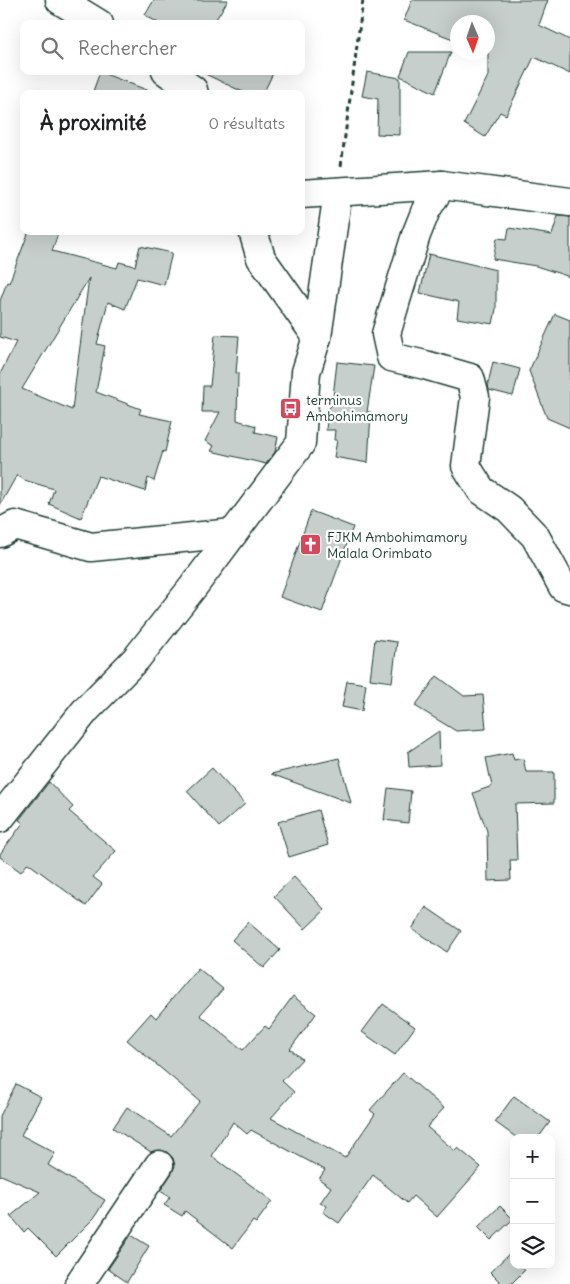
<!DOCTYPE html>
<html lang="fr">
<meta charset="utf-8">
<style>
body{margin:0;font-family:Delius,sans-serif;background:#f6f6f6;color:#202124}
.controls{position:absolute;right:15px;bottom:15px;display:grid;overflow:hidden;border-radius:10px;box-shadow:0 5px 20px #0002}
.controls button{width:45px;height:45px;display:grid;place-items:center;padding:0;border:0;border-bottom:1px solid #e0e0e0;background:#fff;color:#202124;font:25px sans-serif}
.compass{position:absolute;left:450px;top:15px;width:45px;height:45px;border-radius:50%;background:#fff;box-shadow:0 5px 20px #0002;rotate:178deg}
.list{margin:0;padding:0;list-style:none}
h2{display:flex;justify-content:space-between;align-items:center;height:65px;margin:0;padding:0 20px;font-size:21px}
h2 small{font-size:16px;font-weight:400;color:#757577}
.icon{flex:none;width:28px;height:28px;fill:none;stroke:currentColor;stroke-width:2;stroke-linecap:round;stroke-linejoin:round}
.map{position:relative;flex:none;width:570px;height:1284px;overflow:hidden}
.search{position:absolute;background:#fff;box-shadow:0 5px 20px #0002;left:20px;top:20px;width:285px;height:55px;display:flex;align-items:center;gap:12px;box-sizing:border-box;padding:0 18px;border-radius:10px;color:#757577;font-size:19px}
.panel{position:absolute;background:#fff;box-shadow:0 5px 20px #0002;left:20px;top:90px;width:285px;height:145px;border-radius:10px}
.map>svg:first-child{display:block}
</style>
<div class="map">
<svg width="570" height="1284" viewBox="0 0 570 1284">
<rect width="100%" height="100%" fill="#fff"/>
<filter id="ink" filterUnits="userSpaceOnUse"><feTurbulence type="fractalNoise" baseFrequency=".02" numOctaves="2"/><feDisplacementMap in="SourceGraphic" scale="10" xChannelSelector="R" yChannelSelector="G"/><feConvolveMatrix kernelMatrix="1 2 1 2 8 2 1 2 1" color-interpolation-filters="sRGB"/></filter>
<g filter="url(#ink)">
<g fill="#c7cfcc" stroke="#1f3d34" fill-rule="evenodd">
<polygon points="154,0 228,0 213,24 160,24 145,15"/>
<polygon points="412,0 548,0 539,25 570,40 570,74 534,57 506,115 500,112 485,137 464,124 488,76 488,22 458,22 458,41 404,20"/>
<polygon points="409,52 451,52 435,93 400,76"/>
<polygon points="199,71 274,71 263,94 247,94"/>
<polygon points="100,72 152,92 151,94 92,94"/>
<polygon points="367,72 400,78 400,135 377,134 378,99 362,96"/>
<polygon points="558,216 570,217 570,277 536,266 493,259 497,238 507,239 509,228 552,235"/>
<path d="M 29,231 L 59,231 L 52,251 L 117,268 L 119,262 L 135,266 L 140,246 L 172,253 L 164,285 L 137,278 L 125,309 L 108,302 L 97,344 L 105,346 L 96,392 L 141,409 L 139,414 L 172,421 L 165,452 L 163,451 L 154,481 L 148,478 L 145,491 L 98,476 L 81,518 L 49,504 L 54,489 L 24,480 L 17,475 L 0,505 L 0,374 L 16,342 L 0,337 L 0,301 L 7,282 L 9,283 ZM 89,278 L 77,369 L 72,410 L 22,389 Z"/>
<polygon points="429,254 496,270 496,309 493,324 457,318 459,302 420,293"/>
<polygon points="555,314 570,320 570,428 547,418 529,371"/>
<polygon points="215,335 239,336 236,373 238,373 237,420 256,426 255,432 278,437 275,452 266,464 211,451 214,446 205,441 220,412 202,412 203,386 210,386"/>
<polygon points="337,362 374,366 367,412 371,412 368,463 334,457 337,440 334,440 335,430 326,430 328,409 332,405"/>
<polygon points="493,362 520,369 513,396 489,390 488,384"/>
<polygon points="311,511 353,527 322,612 280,597"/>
<polygon points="375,639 397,642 392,682 370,679"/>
<polygon points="437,676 464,696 483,695 486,729 456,731 415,706"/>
<polygon points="347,681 366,684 362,711 342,707"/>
<polygon points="439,731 440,765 409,767 408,752"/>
<polygon points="512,753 514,760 523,758 526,772 554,772 554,803 515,804 517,860 510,860 511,880 488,881 487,831 473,793 492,786 486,758"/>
<polygon points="339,758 351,803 271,774"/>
<polygon points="212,768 245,804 219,827 187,791"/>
<polygon points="49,782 73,807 69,811 116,851 93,877 102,884 86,906 28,863 21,872 0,857 0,854 23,823 19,820"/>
<polygon points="388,788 411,791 408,823 384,820"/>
<polygon points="318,810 328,845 289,857 278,822"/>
<polygon points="294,877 325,910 305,929 274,896"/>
<polygon points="426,907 461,931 447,952 412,929"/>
<polygon points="248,922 280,950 264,968 232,940"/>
<polygon points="198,968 223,989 200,1015 243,1050 265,1026 269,1029 293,996 316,1014 290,1049 302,1059 282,1081 294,1092 271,1118 345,1158 375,1114 370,1110 403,1073 444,1108 427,1127 455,1151 458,1148 481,1167 437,1217 413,1196 407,1203 373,1175 339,1223 323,1212 327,1206 320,1203 331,1187 319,1179 325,1170 251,1130 247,1134 233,1122 212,1156 272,1201 256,1223 253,1221 233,1248 185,1211 182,1216 164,1205 170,1197 160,1191 172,1173 175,1166 173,1158 167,1152 161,1150 151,1152 113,1128 127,1107 171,1136 200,1101 127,1040 151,1013 156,1018"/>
<polygon points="383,1004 415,1027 395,1055 362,1032"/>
<polygon points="16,1084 41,1097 21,1135 55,1153 48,1165 105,1200 94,1218 56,1256 28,1228 24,1232 11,1216 40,1192 1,1175 0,1176 0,1116"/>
<polygon points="514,1096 550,1122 538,1138 517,1138 495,1122"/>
<polygon points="500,1206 513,1219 491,1240 478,1227"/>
<polygon points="131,1235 149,1246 127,1282 108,1269"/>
<polygon points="509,1254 514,1258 514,1265 521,1265 525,1270 511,1284 502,1284 490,1272"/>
</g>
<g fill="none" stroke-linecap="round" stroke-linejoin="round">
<defs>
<g id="minor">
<polyline points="60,0 99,24"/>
<polyline points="166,71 193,90 194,94"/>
<polyline points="442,185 426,210 416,235 396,300 386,334 391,357 425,365 470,378 475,397 466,466 481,490 509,509 535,536 563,587 570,589"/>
<polyline points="301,194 442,185 570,202"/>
<polyline points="317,337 338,192"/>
<polyline points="0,533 15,525 91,547 233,533"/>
<polyline points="0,818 85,711 136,659 193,587 301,443 306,372 317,337 261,258 253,231"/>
<polyline points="79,1284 159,1165"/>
</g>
</defs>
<use href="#minor" stroke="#1f3d34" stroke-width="31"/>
<polyline stroke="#1f3d34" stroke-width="3" stroke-dasharray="5 4" stroke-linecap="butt" points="341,166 363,0"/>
<use href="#minor" stroke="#fff" stroke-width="28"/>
</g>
</g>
<defs>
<symbol id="bus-square" viewBox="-11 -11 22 22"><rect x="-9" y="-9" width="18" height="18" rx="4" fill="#d1495b" stroke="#fff"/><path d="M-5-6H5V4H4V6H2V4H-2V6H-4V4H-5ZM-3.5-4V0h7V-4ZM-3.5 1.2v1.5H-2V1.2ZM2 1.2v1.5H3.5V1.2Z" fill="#fff"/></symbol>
<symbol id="church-square" viewBox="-11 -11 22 22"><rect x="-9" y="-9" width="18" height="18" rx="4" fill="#d1495b" stroke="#fff"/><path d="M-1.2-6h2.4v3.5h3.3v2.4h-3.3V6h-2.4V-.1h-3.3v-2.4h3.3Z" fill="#fff"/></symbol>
</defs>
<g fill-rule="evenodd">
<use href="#bus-square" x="278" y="396" width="25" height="25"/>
<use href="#church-square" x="298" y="532" width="25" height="25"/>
</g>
<g text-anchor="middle" stroke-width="4.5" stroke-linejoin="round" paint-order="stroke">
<g font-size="14" fill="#1f3d34" stroke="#fff" text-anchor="start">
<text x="306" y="405">terminus<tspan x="306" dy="16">Ambohimamory</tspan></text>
<text x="327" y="542">FJKM Ambohimamory<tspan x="327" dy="16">Malala Orimbato</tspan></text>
</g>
</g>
</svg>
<div class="controls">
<button>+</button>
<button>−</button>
<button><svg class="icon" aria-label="layers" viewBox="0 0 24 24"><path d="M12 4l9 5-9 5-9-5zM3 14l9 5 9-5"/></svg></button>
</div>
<svg class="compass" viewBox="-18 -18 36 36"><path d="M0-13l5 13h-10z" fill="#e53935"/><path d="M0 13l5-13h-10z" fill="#757577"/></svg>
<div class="search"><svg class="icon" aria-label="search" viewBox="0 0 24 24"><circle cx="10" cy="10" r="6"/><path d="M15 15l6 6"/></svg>Rechercher</div>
<section class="panel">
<h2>À proximité<small>0 résultats</small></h2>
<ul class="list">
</ul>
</section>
</div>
